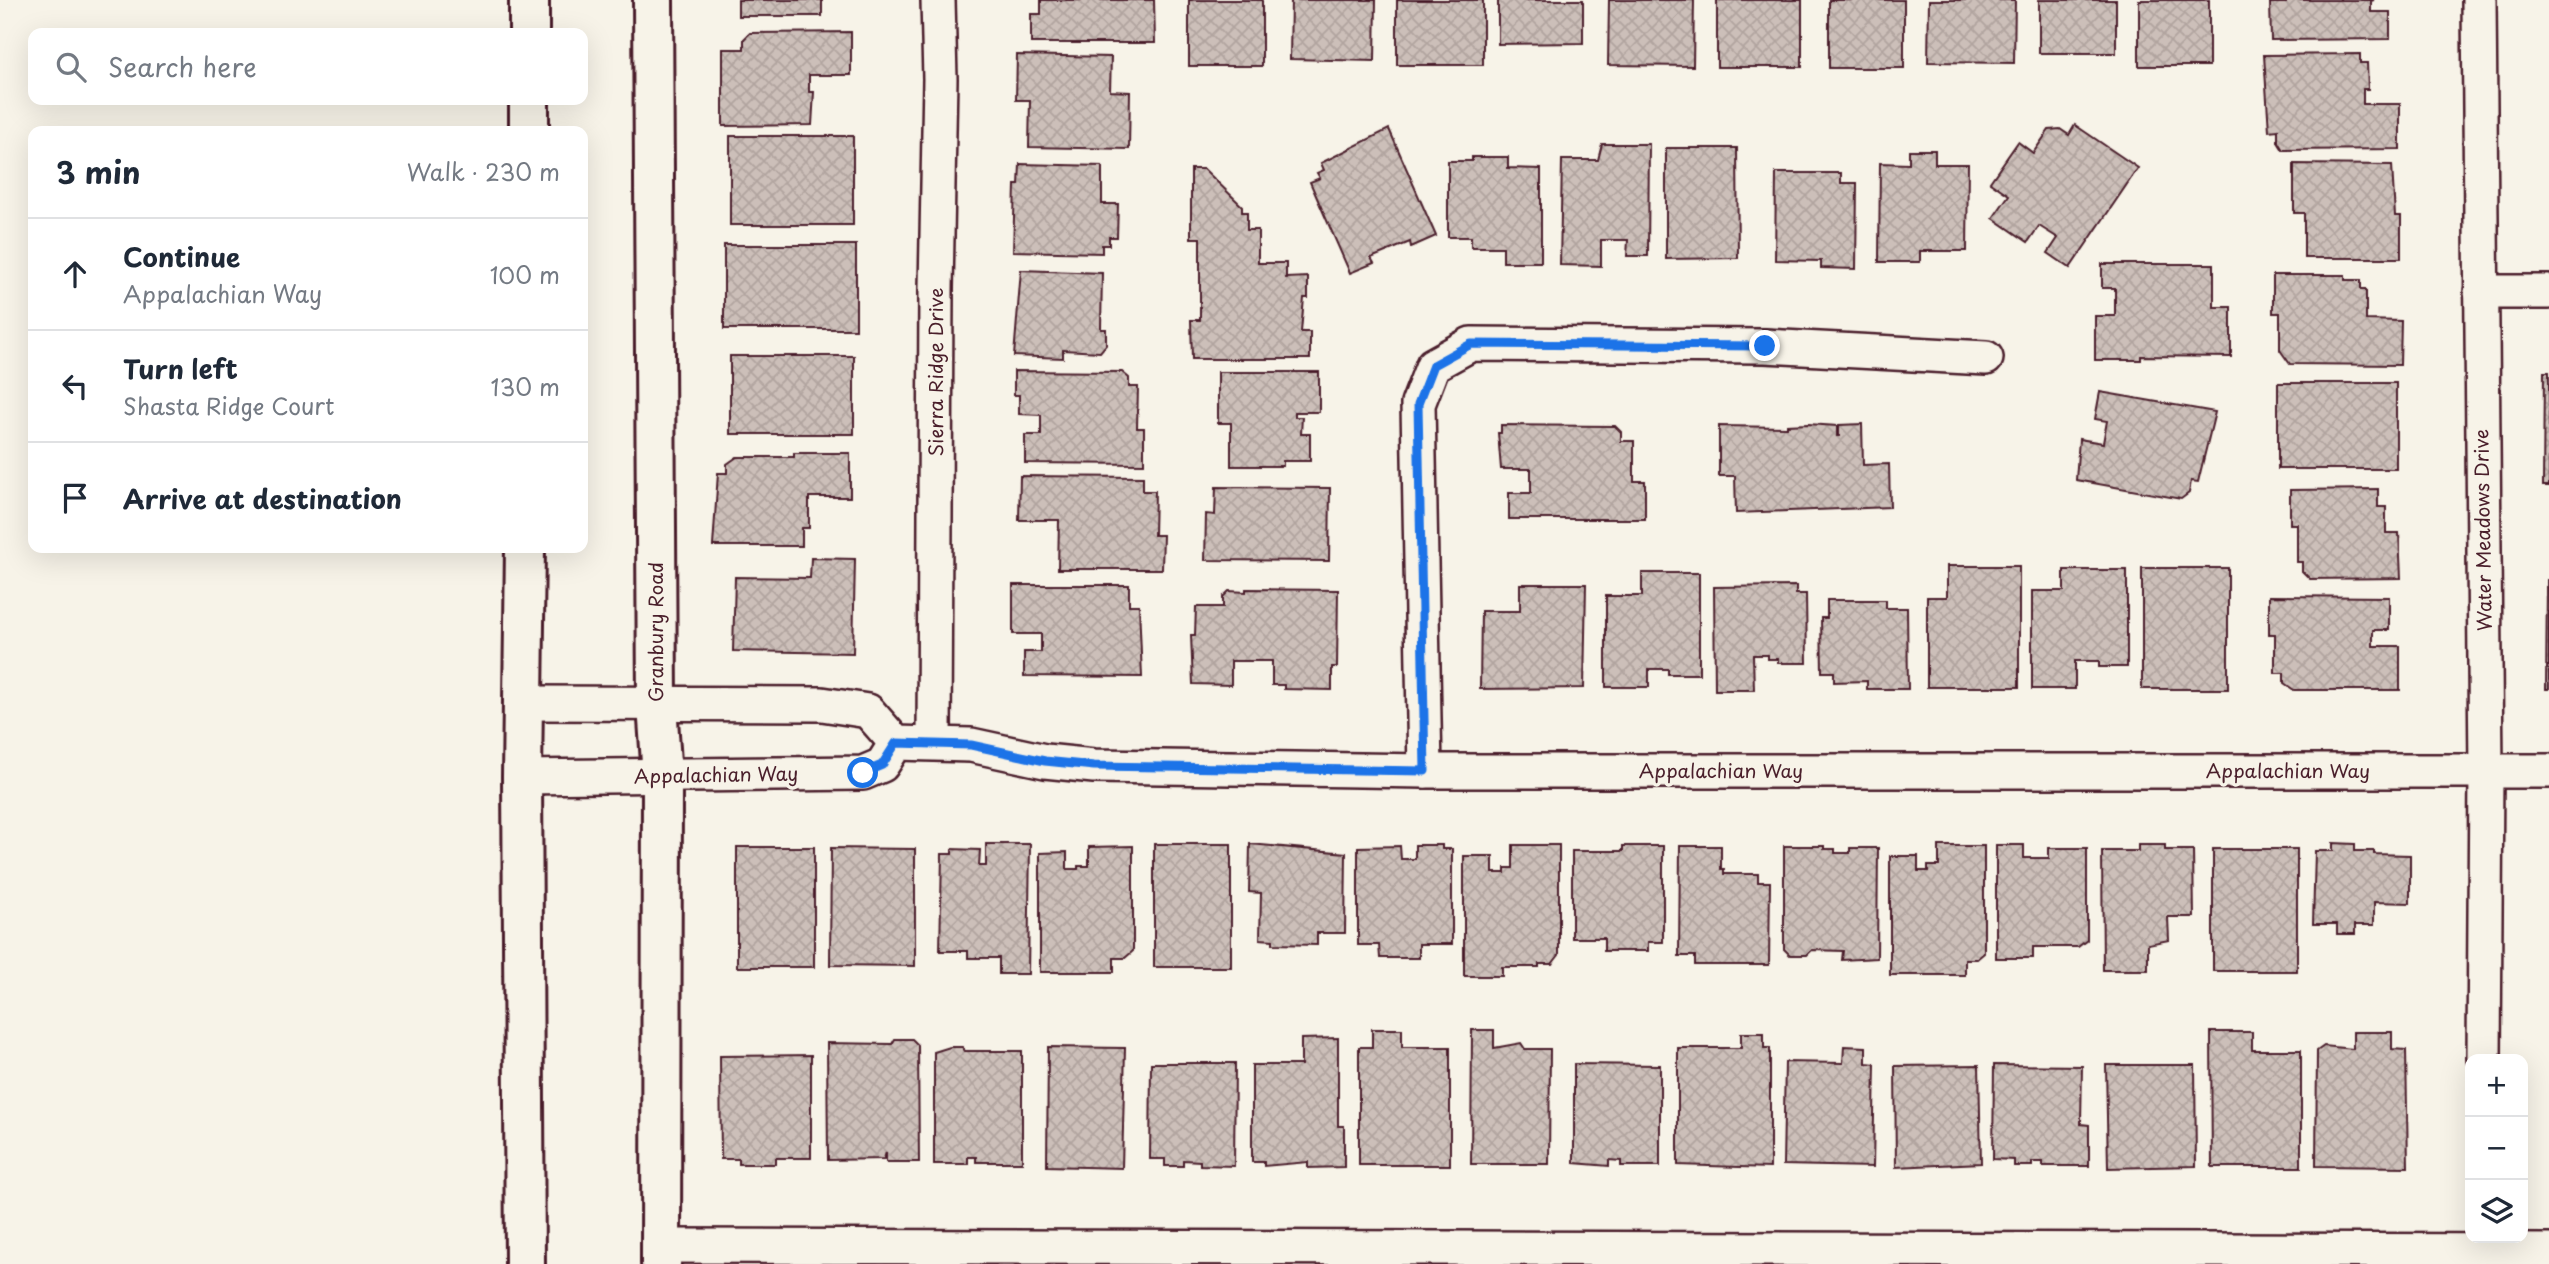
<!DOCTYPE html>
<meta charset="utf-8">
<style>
body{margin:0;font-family:"Playpen Sans",sans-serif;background:#f6f6f7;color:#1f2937}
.controls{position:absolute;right:21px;bottom:21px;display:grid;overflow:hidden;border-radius:14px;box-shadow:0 7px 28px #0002}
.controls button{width:63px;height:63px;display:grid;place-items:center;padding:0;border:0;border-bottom:2px solid #e0e1e3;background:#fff;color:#1f2937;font:35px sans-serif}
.stop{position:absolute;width:21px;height:21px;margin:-16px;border:5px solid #1a73e8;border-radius:50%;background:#fff}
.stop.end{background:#1a73e8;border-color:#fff;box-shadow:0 2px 7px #0008}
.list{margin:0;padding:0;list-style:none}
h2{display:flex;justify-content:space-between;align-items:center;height:91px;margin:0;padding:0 28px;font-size:30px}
h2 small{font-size:23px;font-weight:400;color:#747a83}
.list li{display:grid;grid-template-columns:46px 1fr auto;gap:21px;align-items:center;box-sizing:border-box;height:112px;padding:0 28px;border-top:2px solid #e0e1e3}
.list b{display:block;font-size:26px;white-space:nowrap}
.list p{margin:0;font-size:23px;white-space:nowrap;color:#747a83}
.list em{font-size:23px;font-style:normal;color:#747a83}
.icon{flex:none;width:38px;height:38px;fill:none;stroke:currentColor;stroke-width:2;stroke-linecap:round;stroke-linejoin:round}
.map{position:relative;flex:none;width:2549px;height:1264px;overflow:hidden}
.search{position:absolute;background:#fff;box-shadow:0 7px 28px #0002;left:28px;top:28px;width:560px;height:77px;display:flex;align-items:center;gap:18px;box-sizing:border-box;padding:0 24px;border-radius:14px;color:#747a83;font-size:26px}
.panel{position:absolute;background:#fff;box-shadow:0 7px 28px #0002;left:28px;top:126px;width:560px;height:427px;border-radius:14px}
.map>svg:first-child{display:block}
</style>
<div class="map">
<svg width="2549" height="1264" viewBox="0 0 2549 1264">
<defs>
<pattern id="building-cross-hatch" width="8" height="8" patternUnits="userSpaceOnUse" patternTransform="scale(1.75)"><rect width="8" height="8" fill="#ccbfb9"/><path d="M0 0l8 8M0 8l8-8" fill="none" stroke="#b1a49f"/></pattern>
</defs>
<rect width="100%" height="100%" fill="#f7f3e8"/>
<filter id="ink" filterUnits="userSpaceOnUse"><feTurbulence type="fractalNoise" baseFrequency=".0143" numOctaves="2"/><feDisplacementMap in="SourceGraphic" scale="14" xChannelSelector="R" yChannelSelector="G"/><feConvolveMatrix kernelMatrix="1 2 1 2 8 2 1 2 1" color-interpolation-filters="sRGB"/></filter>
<g filter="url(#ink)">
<g fill="url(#building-cross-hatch)" stroke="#4a1f2b" stroke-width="2">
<rect x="738" y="0" width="84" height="16"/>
<polygon points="1041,0 1154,0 1155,43 1031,43 1031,14 1041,14"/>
<rect x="1189" y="0" width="73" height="66"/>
<polygon points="1291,0 1376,0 1375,61 1290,59"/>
<rect x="1397" y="0" width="86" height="65"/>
<polygon points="1498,0 1583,0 1583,43 1498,44"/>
<polygon points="1609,0 1694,0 1693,66 1608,65"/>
<rect x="1717" y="0" width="85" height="67"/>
<rect x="1829" y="0" width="75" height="68"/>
<polygon points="1929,0 2015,0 2014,63 1928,62"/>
<rect x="2039" y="0" width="77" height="53"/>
<rect x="2139" y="0" width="70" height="66"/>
<polygon points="2286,0 2374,0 2371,1 2371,12 2390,12 2390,39 2271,40 2270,3 2286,3"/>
<polygon points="851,32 851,75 809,75 809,92 814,92 812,125 723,126 723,49 744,49 744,39 750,33"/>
<polygon points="2360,54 2360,63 2367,63 2368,89 2363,89 2363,104 2400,104 2400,149 2283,150 2278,142 2278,130 2269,131 2264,55"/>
<polygon points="1017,55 1111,57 1110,91 1130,92 1129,149 1029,147 1030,100 1016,100"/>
<polygon points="2075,125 2138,168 2070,268 2048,253 2058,238 2039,226 2028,242 1993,218 2009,195 1990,182 2018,142 2033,153 2049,130 2060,129 2069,135"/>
<polygon points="1389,129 1436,236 1411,247 1410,242 1371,258 1374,263 1350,273 1310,182 1320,178 1317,173 1324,170 1321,163"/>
<rect x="730" y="136" width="123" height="89"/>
<polygon points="1602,144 1649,144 1648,256 1627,256 1628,240 1601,240 1601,266 1560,265 1562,160 1598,160"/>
<polygon points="1666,148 1737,148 1738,258 1666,259"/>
<polygon points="1909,150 1935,150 1935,164 1968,164 1967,251 1920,251 1920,262 1879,262 1880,163 1909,164"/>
<polygon points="1472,157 1508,157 1508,168 1541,169 1541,262 1503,262 1503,247 1471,247 1471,237 1448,237 1448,161 1472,161"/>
<polygon points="1020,164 1102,166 1102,204 1118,204 1117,237 1109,237 1109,245 1102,245 1102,253 1013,251 1015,185 1019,185"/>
<polygon points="2294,164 2392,165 2395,216 2401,216 2401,258 2304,258 2304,213 2294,213"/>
<polygon points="1191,169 1204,169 1242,206 1242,212 1247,212 1247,230 1258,230 1258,263 1286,263 1286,278 1308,277 1308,298 1304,298 1301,332 1310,332 1310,359 1192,359 1191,320 1200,320 1200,238 1191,238"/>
<polygon points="1776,173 1841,173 1841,183 1857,183 1856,269 1821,268 1821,261 1775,260"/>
<rect x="724" y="245" width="132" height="84"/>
<polygon points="2102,264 2214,264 2214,307 2231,307 2231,357 2141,356 2141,360 2095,360 2095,316 2115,316 2115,288 2102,288"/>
<polygon points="1021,270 1102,273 1101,329 1106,329 1106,345 1100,352 1063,350 1063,358 1014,356"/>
<polygon points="2273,275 2345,275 2345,280 2361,280 2361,290 2366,290 2366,320 2401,321 2400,365 2290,364 2280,350 2280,313 2273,313"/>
<rect x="730" y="356" width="124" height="78"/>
<polygon points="1014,371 1122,372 1129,378 1129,387 1138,387 1137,428 1144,428 1144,464 1025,463 1025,435 1041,435 1041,415 1019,414 1019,395 1014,395"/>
<polygon points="1218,372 1319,372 1319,412 1295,412 1295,417 1302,417 1301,434 1310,434 1310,461 1283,461 1283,466 1231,466 1231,423 1218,423"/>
<polygon points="2544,372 2549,372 2549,486 2543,486"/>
<rect x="2278" y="383" width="118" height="86"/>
<polygon points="2100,392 2215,412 2198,482 2191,481 2189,493 2181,499 2076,480 2079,439 2103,443 2107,421 2095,419"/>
<polygon points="1808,424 1837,426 1837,436 1839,436 1839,425 1862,424 1863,465 1889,464 1890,507 1736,513 1735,476 1719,476 1719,426 1787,427 1787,425"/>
<polygon points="1501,425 1615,426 1621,432 1621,441 1634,441 1634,481 1645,481 1645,519 1509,519 1509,493 1531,493 1531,469 1501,469 1498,433 1501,433"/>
<polygon points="794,453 850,453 850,497 809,497 809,528 802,528 802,546 713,546 718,473 727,473 727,464 737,457 794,457"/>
<polygon points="1020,476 1143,477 1143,491 1155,491 1154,535 1163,535 1162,569 1058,569 1059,520 1019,520"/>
<polygon points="1216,487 1330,488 1329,561 1205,560 1206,514 1215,515"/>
<polygon points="2378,489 2378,507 2386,507 2386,533 2399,533 2401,578 2310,579 2302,571 2302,562 2297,562 2297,524 2290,524 2290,490"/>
<polygon points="811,558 855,559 853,653 733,651 735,577 810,578"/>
<polygon points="1947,566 2019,566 2019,687 1927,687 1927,597 1947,597"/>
<rect x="2142" y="568" width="86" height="121"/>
<polygon points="2064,570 2127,570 2127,667 2099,667 2099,661 2075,661 2075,689 2032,689 2032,591 2064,591"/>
<polygon points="1642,573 1699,573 1699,674 1668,674 1668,669 1649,669 1649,687 1606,687 1606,596 1642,596"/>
<polygon points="2547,580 2549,580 2549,689 2546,689"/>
<polygon points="1520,584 1586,584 1584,688 1480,689 1481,611 1520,611"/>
<polygon points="1013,585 1129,585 1129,605 1139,605 1142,677 1024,676 1024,652 1041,652 1041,634 1013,634"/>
<polygon points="1796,586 1796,594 1806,594 1807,663 1778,663 1778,659 1768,659 1768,655 1753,655 1754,690 1715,690 1714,587"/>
<polygon points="1246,589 1338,590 1337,667 1332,667 1332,690 1284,689 1284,685 1272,685 1272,661 1231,661 1231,685 1193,684 1191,635 1195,635 1196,607 1223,607 1223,597 1229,591 1246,592"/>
<polygon points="2269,596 2389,597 2389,630 2373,630 2373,646 2400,646 2400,690 2294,690 2284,683 2284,673 2275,673 2275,634 2269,634"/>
<polygon points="1827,600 1886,600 1886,608 1907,608 1908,689 1867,689 1867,681 1834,682 1834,672 1822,672 1821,618 1827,618"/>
<polygon points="2333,843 2355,844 2355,851 2374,851 2374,854 2410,855 2410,903 2374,902 2374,925 2355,925 2355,934 2337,934 2337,924 2313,924 2315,851 2333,851"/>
<polygon points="986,844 1030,844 1028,974 999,974 999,958 968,958 968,951 940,951 942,854 952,854 952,849 980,850 979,866 986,866"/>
<rect x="1154" y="844" width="77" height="123"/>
<polygon points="1250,844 1346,853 1345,933 1317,933 1317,945 1273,944 1273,940 1260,939 1261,893 1249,892"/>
<polygon points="1415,845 1442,845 1442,849 1452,849 1452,944 1419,944 1419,958 1380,958 1379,945 1358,945 1358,847 1400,846 1401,859 1415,859"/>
<polygon points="1513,845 1559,845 1559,955 1552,964 1539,964 1539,967 1502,967 1502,976 1464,976 1464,856 1493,856 1493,873 1505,873 1505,868 1513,868"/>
<polygon points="1996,845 2024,845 2024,858 2049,858 2049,848 2087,848 2087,940 2078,947 2033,947 2033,958 1996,958"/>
<polygon points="2138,845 2165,845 2165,850 2193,850 2194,917 2168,917 2169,940 2148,944 2148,970 2103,970 2102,851 2138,851"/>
<polygon points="1133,846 1133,951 1125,958 1114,958 1114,972 1040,972 1040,853 1067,852 1067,869 1078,869 1078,866 1089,866 1089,847"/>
<polygon points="1623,846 1663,846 1663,942 1648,942 1648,951 1604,951 1604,938 1572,938 1572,851 1623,851"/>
<polygon points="1680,846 1721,846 1721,869 1724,869 1724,874 1758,874 1758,882 1770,882 1769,965 1695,965 1695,956 1679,956"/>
<polygon points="1784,846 1824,846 1824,849 1835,849 1835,853 1850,853 1850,848 1878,848 1877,958 1842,960 1843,951 1812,950 1807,955 1790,955 1784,949"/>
<polygon points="1939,846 1984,846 1984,953 1977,959 1965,959 1965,975 1890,975 1890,856 1918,856 1918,871 1928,871 1928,866 1939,866"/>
<rect x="737" y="847" width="77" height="120"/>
<polygon points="831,848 915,849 915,966 830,965"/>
<rect x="2213" y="849" width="84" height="122"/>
<polygon points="1372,1029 1402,1029 1402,1047 1450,1047 1450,1165 1359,1165 1359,1047 1372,1047"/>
<polygon points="1472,1030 1494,1030 1494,1048 1521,1043 1525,1049 1550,1049 1549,1164 1471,1164"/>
<polygon points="2211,1032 2252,1032 2252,1050 2301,1050 2301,1167 2212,1167"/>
<polygon points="2353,1032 2392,1032 2392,1049 2406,1050 2408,1167 2316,1166 2317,1051 2324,1046 2353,1049"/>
<polygon points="1741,1033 1764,1033 1764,1048 1770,1048 1770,1168 1678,1165 1678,1048 1741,1048"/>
<polygon points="1338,1038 1338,1126 1344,1126 1344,1167 1308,1168 1308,1162 1264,1166 1264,1162 1252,1162 1252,1065 1301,1065 1301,1039"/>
<polygon points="895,1039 912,1039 918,1045 919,1162 886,1162 886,1152 884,1159 828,1160 827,1043 892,1044"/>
<polygon points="1844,1046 1866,1047 1866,1063 1875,1064 1873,1167 1783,1165 1785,1062 1843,1063"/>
<polygon points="950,1047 962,1047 965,1051 1022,1051 1022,1162 976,1162 976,1157 968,1157 968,1164 934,1164 934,1052"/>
<polygon points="1048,1047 1125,1048 1122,1168 1047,1166"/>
<polygon points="811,1055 811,1158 776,1158 776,1164 739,1164 739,1159 721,1159 720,1056"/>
<polygon points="1151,1063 1235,1063 1234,1166 1200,1165 1200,1161 1183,1160 1183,1166 1165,1166 1165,1159 1150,1159"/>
<polygon points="1574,1064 1660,1065 1660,1166 1621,1166 1621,1161 1609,1160 1609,1166 1574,1163"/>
<polygon points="1979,1065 1981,1163 1896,1167 1895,1066"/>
<polygon points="1994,1065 2082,1066 2081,1124 2089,1125 2089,1166 2043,1166 2043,1162 2032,1162 2032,1166 2014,1166 2014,1160 1993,1159"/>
<polygon points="2106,1065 2195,1065 2196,1166 2108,1168"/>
</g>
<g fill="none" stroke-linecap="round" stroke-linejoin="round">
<defs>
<g id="street">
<polyline points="2479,0 2486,771 2484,1059"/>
<polyline points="2481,292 2549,292"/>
<polyline points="524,703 822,704 868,711 896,743 971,745 1045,761 1094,766 1425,771 2549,771"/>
<polyline points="934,743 936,289 940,79 938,0"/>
<polyline points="1425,771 1418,404 1433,365 1471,344 1765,346 1986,358"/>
<polyline points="522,777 863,773 882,765 896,743"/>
<polyline points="662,1246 2549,1251"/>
</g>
<g id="secondary">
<polyline points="653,0 657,705 662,777 661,1264"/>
<polyline points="529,33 529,0"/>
<polyline points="529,131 529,100"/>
<polyline points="525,1264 522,777 525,548"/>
</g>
</defs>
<use href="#street" stroke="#4a1f2b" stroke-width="38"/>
<use href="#secondary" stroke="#4a1f2b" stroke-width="44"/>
<use href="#street" stroke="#f7f3e8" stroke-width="33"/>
<use href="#secondary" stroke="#f7f3e8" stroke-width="38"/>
</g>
</g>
<g fill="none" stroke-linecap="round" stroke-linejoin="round" filter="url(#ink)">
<polyline stroke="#1a73e8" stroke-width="9" points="863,773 882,765 896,743 971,745 1045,761 1094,766 1425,771 1418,404 1433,365 1471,344 1765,346"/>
</g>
<g text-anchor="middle" stroke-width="7" stroke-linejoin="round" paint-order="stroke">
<g font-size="19" fill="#4a1f2b" stroke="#f7f3e8">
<text transform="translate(936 372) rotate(-90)" y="7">Sierra Ridge Drive</text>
<text transform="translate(2483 530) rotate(-91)" y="7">Water Meadows Drive</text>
<text transform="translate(656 632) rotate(-90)" y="7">Granbury Road</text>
<text x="1721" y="778">Appalachian Way</text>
<text x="2288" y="778">Appalachian Way</text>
<text transform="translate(716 775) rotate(-1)" y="7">Appalachian Way</text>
</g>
</g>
</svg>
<div class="controls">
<button>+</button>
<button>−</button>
<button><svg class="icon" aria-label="layers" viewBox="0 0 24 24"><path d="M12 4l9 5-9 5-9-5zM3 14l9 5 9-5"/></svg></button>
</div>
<div class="stop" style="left:863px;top:773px"></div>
<div class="stop end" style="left:1765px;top:346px"></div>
<div class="search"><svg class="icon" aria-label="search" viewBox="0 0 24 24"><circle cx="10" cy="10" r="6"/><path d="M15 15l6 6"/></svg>Search here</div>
<section class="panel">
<h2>3 min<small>Walk · 230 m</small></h2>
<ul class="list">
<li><svg class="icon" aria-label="ahead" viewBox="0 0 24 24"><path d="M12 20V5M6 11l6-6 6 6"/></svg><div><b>Continue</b><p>Appalachian Way</p></div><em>100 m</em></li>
<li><svg class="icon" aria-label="left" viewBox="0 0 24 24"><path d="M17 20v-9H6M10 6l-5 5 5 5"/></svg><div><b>Turn left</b><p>Shasta Ridge Court</p></div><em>130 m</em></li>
<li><svg class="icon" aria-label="arrive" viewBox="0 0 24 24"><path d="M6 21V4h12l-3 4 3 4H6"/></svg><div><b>Arrive at destination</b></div></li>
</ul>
</section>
</div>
